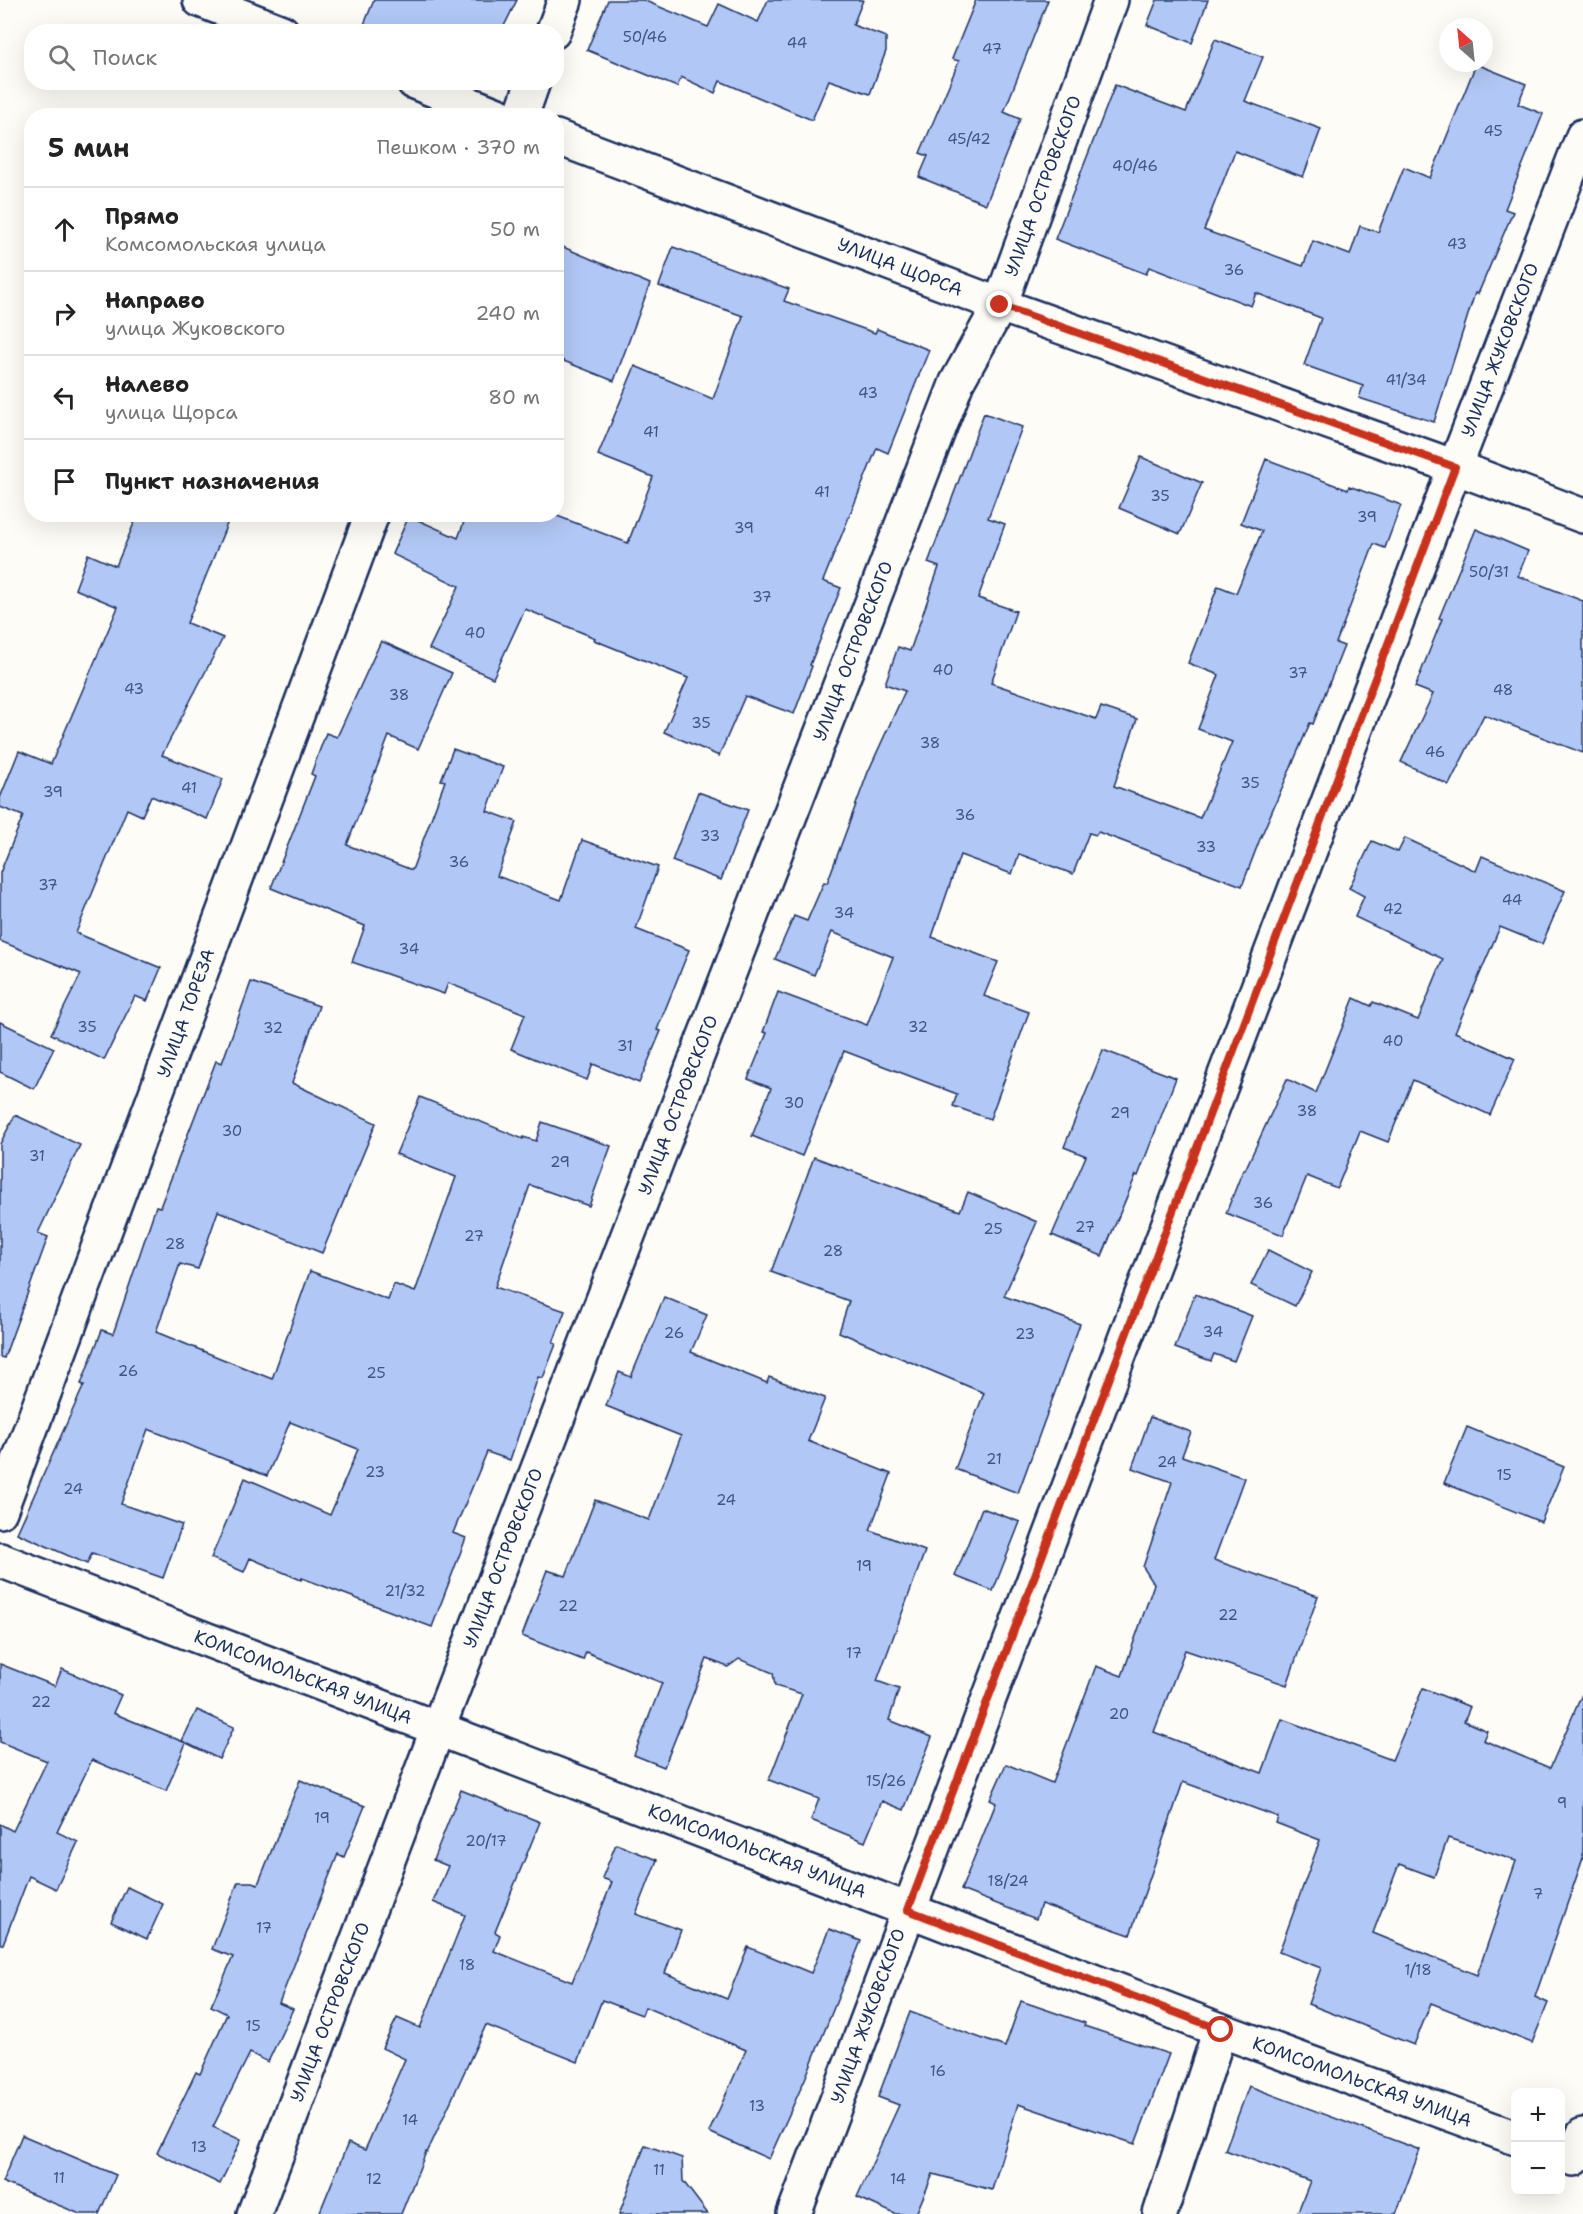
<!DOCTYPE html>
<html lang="ru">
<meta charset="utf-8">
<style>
body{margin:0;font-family:"Shantell Sans",sans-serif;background:#f2f2f2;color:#222}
.controls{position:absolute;right:18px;bottom:18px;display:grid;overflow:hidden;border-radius:12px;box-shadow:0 6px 24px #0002}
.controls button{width:54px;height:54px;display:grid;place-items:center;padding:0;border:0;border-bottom:2px solid #e0e0e0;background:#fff;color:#222;font:30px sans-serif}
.compass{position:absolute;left:1439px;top:18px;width:54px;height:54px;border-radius:50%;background:#fff;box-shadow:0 6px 24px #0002;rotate:333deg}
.stop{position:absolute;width:18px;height:18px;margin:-14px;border:4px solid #c8321e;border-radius:50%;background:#fff}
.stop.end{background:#c8321e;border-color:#fff;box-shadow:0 2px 6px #0008}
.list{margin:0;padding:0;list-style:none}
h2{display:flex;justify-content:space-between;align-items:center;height:78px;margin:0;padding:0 24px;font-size:26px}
h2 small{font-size:20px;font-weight:400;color:#767676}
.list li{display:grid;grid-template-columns:39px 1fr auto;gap:18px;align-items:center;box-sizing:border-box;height:84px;padding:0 24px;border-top:2px solid #e0e0e0}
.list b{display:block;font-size:22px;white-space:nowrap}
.list p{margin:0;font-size:20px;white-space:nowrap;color:#767676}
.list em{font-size:20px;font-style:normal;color:#767676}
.icon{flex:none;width:33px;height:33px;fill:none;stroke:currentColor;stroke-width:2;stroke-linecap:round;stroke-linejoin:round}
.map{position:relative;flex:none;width:1583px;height:2214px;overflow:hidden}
.search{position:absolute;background:#fff;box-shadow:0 6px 24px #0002;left:24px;top:24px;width:540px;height:66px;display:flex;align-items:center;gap:15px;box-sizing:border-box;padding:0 21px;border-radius:24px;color:#767676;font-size:22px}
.panel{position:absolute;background:#fff;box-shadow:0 6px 24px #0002;left:24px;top:108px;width:540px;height:414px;border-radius:24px}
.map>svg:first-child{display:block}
</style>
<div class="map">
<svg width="1583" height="2214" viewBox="0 0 1583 2214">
<rect width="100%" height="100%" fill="#fdfcf7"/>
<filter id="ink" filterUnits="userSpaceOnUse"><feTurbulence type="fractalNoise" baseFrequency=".0167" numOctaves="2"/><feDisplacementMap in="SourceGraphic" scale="12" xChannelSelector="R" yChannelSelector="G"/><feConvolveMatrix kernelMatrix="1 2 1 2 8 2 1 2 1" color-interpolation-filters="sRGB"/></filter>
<g filter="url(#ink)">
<g fill="#b1c7f5" stroke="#1b2f5e" stroke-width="1.5" fill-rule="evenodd">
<polygon points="374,0 517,0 501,32 361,32"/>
<polygon points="608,0 643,0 708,27 719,4 758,22 768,0 863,0 853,25 886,37 886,51 870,94 829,80 812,120 720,81 715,93 681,77 677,87 587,50"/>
<polygon points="976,0 1048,0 1004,112 1020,119 986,204 919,177 928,156 920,153 959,61 952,59"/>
<polygon points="1157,0 1208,0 1192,43 1147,25"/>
<polygon points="1215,39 1263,57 1245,101 1321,129 1303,177 1235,151 1204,230 1303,266 1313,241 1350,255 1360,226 1378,232 1404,167 1430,178 1476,64 1526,84 1518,104 1543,114 1505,209 1513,212 1478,294 1475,293 1434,422 1359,398 1363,386 1304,365 1321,318 1256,293 1251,306 1149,267 1146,274 1055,239 1115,85 1186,112"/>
<polygon points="556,244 650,284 614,381 556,358"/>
<polygon points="673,247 789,289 784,301 875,333 877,329 929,350 888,453 877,448 823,581 841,588 810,665 812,666 794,714 745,696 719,756 664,732 688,678 594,640 595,638 525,609 493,678 429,649 459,586 392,554 409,516 458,538 467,514 552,514 628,543 653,477 598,455 635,366 713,399 743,316 659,286"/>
<polygon points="984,413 1022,427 988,518 1005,524 978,598 1016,611 991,683 1096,719 1101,707 1137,719 1114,786 1200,818 1232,742 1198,729 1219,675 1188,663 1218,586 1236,593 1262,531 1241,523 1266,459 1348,490 1349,486 1401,505 1385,548 1374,544 1336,643 1344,646 1313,724 1310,723 1260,839 1242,886 1098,832 1096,835 1089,833 1073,874 1019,854 1012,874 960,855 932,937 998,962 984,996 1029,1012 990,1119 953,1106 957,1094 844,1051 802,1156 752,1136 771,1088 748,1079 767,1033 763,1032 778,992 867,1025 893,957 832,932 814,975 775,959 794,916 807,921 824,882 827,883 868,772 905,691 885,684 898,647 910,651 939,567 928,563"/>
<polygon points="1141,457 1202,483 1180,534 1119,508"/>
<polygon points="138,514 231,514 187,623 223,638 162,755 223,779 207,819 151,796 142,816 127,809 76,933 161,968 147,1001 135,996 104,1060 51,1034 81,974 0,941 0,873 23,816 0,807 0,798 19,751 51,764 118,607 75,589 88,554 116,566"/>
<polygon points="1476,529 1528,551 1518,576 1583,601 1583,753 1484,715 1449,785 1401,762 1433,694 1415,687 1442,619 1439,618"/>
<polygon points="381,641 452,673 418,749 389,736 347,845 412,870 445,781 441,780 453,749 503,767 487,811 517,822 497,876 561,900 582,840 658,867 636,929 689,950 657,1030 661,1031 639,1083 593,1064 587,1080 511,1049 525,1014 448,983 444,994 352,962 365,926 271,888 315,776 311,774 326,733 337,737"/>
<polygon points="698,792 748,810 721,880 672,861"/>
<polygon points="1405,838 1476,871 1482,856 1565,891 1542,944 1500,927 1455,1032 1515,1059 1490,1115 1413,1080 1388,1142 1360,1131 1337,1188 1307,1176 1283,1235 1226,1213 1243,1170 1245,1170 1287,1079 1316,1093 1354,998 1371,1006 1373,1002 1418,1020 1443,959 1355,917 1364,896 1349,888 1372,841 1398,852"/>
<polygon points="251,982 319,1006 292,1083 376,1123 322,1253 218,1211 198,1269 180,1264 156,1332 272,1379 310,1271 388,1300 394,1284 415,1292 456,1177 396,1154 420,1097 523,1139 523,1137 536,1141 542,1122 611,1146 589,1206 530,1185 495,1287 565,1311 553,1343 556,1344 543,1378 538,1377 510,1460 487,1452 453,1533 466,1538 432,1627 302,1578 301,1580 250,1558 244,1572 211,1558 245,1478 330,1515 358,1449 290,1422 267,1476 148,1429 121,1504 182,1525 163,1578 92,1553 87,1564 17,1533 84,1385 81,1384 102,1330 113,1334 156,1206 160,1207 216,1061 222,1063"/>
<polygon points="0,1022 54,1048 34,1089 0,1072"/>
<polygon points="1103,1050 1176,1078 1138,1176 1136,1175 1102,1256 1052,1235 1086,1156 1064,1147"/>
<polygon points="15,1115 80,1145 38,1233 48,1237 4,1358 0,1357 0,1144"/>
<polygon points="814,1157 960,1211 968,1192 1037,1222 1004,1296 1080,1324 1018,1493 955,1469 984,1393 839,1332 849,1301 771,1272"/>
<polygon points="1268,1250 1312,1272 1295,1306 1251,1285"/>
<polygon points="1195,1294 1252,1316 1234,1361 1214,1354 1211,1361 1175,1348"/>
<polygon points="664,1297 707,1315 691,1352 767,1383 769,1377 825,1398 808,1441 891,1474 870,1530 925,1551 877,1681 899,1689 889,1720 932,1737 904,1810 882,1801 865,1842 811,1820 819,1799 769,1780 802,1694 775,1686 773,1673 739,1659 728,1667 707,1659 664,1767 634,1755 662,1683 586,1652 583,1660 522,1636 547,1570 566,1576 595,1500 649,1520 681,1436 606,1406 619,1372 631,1377"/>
<path d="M 1150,1417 L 1191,1432 L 1182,1456 L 1244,1478 L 1214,1560 L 1318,1596 L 1287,1685 L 1185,1650 L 1154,1732 L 1262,1773 L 1282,1719 L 1392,1760 L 1423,1688 L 1470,1707 L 1464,1721 L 1487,1731 L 1483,1740 L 1550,1768 L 1583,1692 L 1583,1858 L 1535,1997 L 1548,2003 L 1532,2043 L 1431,2003 L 1414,2045 L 1308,2004 L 1321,1968 L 1279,1952 L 1320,1840 L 1276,1823 L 1278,1817 L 1183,1782 L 1130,1935 L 1041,1904 L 1036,1919 L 961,1890 L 996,1803 L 990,1800 L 1006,1764 L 1052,1783 L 1096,1666 L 1122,1676 L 1154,1584 L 1143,1567 L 1172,1482 L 1132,1468 ZM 1448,1838 L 1516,1861 L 1477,1975 L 1373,1933 L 1399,1864 L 1434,1877 Z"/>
<polygon points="1467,1427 1564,1467 1541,1522 1444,1483"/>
<polygon points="982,1508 1020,1522 993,1591 955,1576"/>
<polygon points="0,1664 55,1686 62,1669 121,1695 113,1713 186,1743 166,1791 92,1760 57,1832 78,1842 56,1889 29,1876 3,1944 0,1944 0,1824 13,1831 47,1761 0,1742"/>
<polygon points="197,1710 234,1727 219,1759 182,1741"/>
<polygon points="300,1780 365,1806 344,1857 338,1854 279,2003 293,2009 268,2062 250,2053 213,2127 241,2140 220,2184 157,2153 196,2072 200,2074 227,2014 211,2006 233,1957 212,1949 238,1882 252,1882 258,1884"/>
<polygon points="461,1790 540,1822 495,1932 500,1935 494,1951 572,1982 612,1882 602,1878 616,1844 657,1860 636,1914 681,1930 665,1973 727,1999 748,1947 811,1973 829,1929 861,1941 805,2079 769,2159 709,2132 746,2050 645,2007 642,2015 602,2000 578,2062 486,2025 427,2153 426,2152 401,2214 319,2214 348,2143 365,2150 405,2059 382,2048 397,2018 420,2028 465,1915 433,1902 448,1866 433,1860"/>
<polygon points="127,1887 163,1904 147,1939 111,1922"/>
<polygon points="1021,2001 1085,2023 1084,2026 1169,2054 1135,2144 1018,2104 992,2190 933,2174 916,2214 895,2214 857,2197 899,2105 878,2097 910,2012 1005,2047"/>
<polygon points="1249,2086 1420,2150 1396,2214 1297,2214 1310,2181 1225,2150"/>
<polygon points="22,2135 116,2175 99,2214 80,2214 2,2182"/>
<polygon points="645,2145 682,2158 683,2181 708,2214 619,2214"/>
</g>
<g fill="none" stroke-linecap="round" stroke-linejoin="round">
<defs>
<g id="minor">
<polyline points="553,32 565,0"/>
<polyline points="521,116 533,82"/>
<polyline points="0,1511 372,514"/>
<polyline points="0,1560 1220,2030 1516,2138"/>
<polyline points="1574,2159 1583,2135"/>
<polyline points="254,2214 438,1728 957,382 1000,305 1111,0"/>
<polyline points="794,2214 1455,467 1583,136"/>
<polyline points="1160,2214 1220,2030"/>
</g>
<g id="tertiary">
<polyline points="200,0 282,32"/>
<polyline points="414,82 500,116"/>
<polyline points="556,137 1000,305 1455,467 1583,516"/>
</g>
</defs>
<use href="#minor" stroke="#1b2f5e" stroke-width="38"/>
<use href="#tertiary" stroke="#1b2f5e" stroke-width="38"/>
<use href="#minor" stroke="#fdfcf7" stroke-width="33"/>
<use href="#tertiary" stroke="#fdfcf7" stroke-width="33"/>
</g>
</g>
<g fill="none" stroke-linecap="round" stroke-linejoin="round" filter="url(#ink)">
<polyline stroke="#c8321e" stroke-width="8" points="1000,305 1455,467 908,1910 1221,2030"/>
</g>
<g text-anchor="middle" stroke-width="5" stroke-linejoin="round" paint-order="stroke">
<g font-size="15" fill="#405584">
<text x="645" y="42">50/46</text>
<text x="797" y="48">44</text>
<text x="992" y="54">47</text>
<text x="1493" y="136">45</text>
<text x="969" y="144">45/42</text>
<text x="1135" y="171">40/46</text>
<text x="1457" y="249">43</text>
<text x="1234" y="275">36</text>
<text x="1406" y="385">41/34</text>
<text x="868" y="398">43</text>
<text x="651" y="437">41</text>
<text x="822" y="497">41</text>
<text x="1160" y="501">35</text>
<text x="1367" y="522">39</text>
<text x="744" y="533">39</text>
<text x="1489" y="577">50/31</text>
<text x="762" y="602">37</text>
<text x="475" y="638">40</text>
<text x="943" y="675">40</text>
<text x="1298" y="678">37</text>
<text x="134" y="694">43</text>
<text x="1503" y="695">48</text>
<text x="399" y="700">38</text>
<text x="701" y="728">35</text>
<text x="930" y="748">38</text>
<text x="1435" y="757">46</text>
<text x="1250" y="788">35</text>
<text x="189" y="793">41</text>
<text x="53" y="797">39</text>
<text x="965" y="820">36</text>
<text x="710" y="841">33</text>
<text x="1206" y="852">33</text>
<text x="459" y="867">36</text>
<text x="48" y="890">37</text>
<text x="1512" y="905">44</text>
<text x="1393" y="914">42</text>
<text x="844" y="918">34</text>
<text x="409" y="954">34</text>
<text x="87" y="1032">35</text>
<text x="918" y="1032">32</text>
<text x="273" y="1033">32</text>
<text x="1393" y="1046">40</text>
<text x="625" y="1051">31</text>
<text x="794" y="1108">30</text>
<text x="1307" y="1116">38</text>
<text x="1120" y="1118">29</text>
<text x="232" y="1136">30</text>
<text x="37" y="1161">31</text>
<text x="560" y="1167">29</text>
<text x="1263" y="1208">36</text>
<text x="1085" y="1232">27</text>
<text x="993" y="1234">25</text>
<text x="474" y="1241">27</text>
<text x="175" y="1249">28</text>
<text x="833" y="1256">28</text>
<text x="1213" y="1337">34</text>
<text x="674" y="1338">26</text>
<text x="1025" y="1339">23</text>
<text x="128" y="1376">26</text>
<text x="376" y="1378">25</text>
<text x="994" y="1464">21</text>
<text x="1167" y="1467">24</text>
<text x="375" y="1477">23</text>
<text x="1504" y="1480">15</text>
<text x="73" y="1494">24</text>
<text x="726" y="1505">24</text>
<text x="864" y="1571">19</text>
<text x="405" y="1596">21/32</text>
<text x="568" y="1611">22</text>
<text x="1228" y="1620">22</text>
<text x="854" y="1658">17</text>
<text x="41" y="1707">22</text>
<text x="1119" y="1719">20</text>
<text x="886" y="1786">15/26</text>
<text x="1562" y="1808">9</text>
<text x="322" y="1823">19</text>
<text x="486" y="1846">20/17</text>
<text x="1008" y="1886">18/24</text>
<text x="1538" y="1899">7</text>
<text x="264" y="1933">17</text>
<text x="467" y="1970">18</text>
<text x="1418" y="1975">1/18</text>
<text x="253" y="2031">15</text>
<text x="938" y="2076">16</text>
<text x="757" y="2111">13</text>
<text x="410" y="2125">14</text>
<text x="199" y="2152">13</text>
<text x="659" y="2175">11</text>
<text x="59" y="2183">11</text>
<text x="374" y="2184">12</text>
<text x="898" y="2184">14</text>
</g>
<g font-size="18" fill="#1b2f5e" stroke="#fdfcf7">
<text transform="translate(1043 186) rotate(-70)" y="6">УЛИЦА ОСТРОВСКОГО</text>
<text transform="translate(900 267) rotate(21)" y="6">УЛИЦА ЩОРСА</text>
<text transform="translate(1500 350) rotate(-69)" y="6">УЛИЦА ЖУКОВСКОГО</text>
<text transform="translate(853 651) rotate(-69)" y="6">УЛИЦА ОСТРОВСКОГО</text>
<text transform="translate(186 1013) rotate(-70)" y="6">УЛИЦА ТОРЕЗА</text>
<text transform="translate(678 1105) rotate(-69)" y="6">УЛИЦА ОСТРОВСКОГО</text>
<text transform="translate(503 1558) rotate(-69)" y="6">УЛИЦА ОСТРОВСКОГО</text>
<text transform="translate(303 1677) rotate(21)" y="6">КОМСОМОЛЬСКАЯ УЛИЦА</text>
<text transform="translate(757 1851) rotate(21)" y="6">КОМСОМОЛЬСКАЯ УЛИЦА</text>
<text transform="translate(330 2012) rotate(-69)" y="6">УЛИЦА ОСТРОВСКОГО</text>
<text transform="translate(868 2016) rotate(-70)" y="6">УЛИЦА ЖУКОВСКОГО</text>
<text transform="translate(1362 2082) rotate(20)" y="6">КОМСОМОЛЬСКАЯ УЛИЦА</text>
</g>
</g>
</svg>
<div class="controls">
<button>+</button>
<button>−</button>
</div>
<svg class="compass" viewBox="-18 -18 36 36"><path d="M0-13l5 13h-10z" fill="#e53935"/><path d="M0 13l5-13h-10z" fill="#767676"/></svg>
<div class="stop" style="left:1221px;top:2030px"></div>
<div class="stop end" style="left:1000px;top:305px"></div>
<div class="search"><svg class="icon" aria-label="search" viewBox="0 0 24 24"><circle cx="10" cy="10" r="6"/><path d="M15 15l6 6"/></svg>Поиск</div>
<section class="panel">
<h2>5 мин<small>Пешком · 370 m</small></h2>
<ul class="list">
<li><svg class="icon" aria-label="ahead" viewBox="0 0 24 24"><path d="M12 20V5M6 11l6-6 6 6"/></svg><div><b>Прямо</b><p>Комсомольская улица</p></div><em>50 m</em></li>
<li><svg class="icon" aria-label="right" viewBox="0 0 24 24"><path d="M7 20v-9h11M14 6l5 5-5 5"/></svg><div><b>Направо</b><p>улица Жуковского</p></div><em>240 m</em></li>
<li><svg class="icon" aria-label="left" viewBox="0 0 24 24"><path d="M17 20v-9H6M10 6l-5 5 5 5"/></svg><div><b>Налево</b><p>улица Щорса</p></div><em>80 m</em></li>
<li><svg class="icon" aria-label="arrive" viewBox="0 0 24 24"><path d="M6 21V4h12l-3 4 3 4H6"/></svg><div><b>Пункт назначения</b></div></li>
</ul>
</section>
</div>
